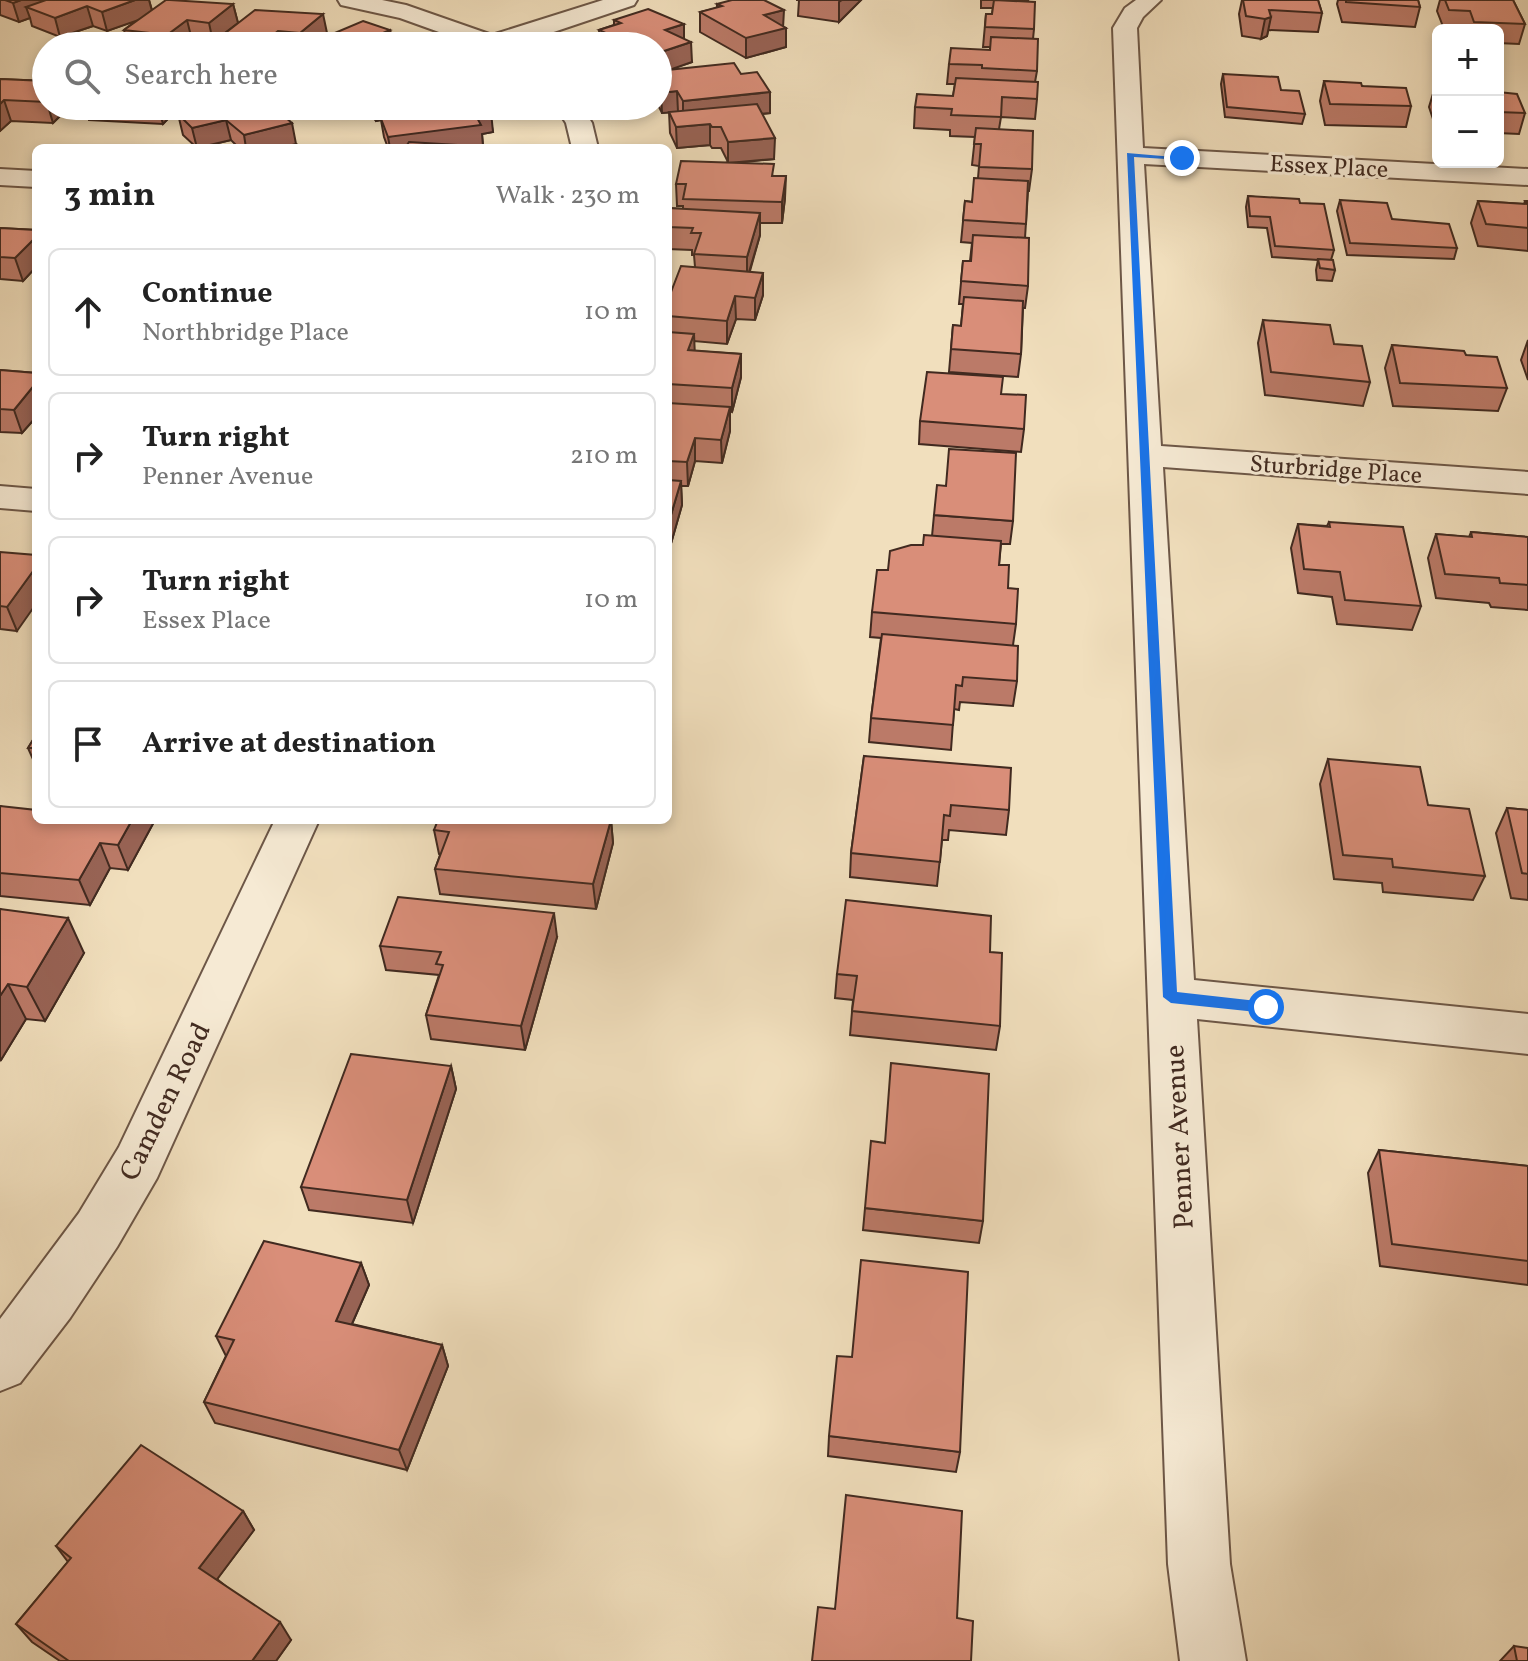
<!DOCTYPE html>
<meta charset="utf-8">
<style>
body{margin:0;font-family:Vollkorn,serif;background:#f2f2f2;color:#222}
.controls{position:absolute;right:24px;top:24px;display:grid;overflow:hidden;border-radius:12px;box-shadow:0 4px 12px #0003}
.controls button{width:72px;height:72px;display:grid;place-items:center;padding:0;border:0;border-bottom:2px solid #e0e0e0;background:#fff;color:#222;font:40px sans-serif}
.stop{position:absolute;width:24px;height:24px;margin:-18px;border:6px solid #1a73e8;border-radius:50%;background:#fff}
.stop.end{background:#1a73e8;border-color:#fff;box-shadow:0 2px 8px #0008}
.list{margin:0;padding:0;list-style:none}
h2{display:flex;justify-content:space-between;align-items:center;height:104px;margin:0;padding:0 32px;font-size:34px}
h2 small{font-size:26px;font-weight:400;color:#767676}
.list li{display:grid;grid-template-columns:52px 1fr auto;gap:24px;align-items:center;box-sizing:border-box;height:128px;margin:0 16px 16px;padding:0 16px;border:2px solid #e0e0e0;border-radius:12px}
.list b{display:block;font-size:30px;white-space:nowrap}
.list p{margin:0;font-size:26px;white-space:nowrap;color:#767676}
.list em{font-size:26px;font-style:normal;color:#767676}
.icon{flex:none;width:44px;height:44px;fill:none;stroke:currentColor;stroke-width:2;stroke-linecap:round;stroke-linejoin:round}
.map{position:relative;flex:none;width:1528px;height:1661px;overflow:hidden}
.search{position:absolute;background:#fff;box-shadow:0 4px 12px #0003;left:32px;top:32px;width:640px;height:88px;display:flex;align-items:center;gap:20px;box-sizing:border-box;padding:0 28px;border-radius:44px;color:#767676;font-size:30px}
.panel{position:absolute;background:#fff;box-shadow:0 4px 12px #0003;left:32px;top:144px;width:640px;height:680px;border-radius:12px}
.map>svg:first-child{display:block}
</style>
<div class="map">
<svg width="1528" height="1661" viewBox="0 0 1528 1661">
<rect width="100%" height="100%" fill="#f1dfbd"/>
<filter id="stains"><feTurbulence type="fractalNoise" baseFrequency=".0025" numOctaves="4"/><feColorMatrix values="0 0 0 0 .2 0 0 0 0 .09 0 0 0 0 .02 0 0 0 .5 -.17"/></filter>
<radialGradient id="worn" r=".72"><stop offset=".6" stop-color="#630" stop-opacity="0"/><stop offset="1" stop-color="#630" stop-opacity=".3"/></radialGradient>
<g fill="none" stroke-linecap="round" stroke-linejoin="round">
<defs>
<g id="minor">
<polygon points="338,0 382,0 406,5 492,35 603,0 637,0 634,5 512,46 478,46 400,18 341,5"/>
<polygon points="1136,0 1161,0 1143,17 1137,28 1143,148 1528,169 1528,185 1144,164 1161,446 1528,472 1528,494 1163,467 1194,980 1528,1014 1528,1054 1197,1019 1230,1564 1246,1661 1180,1661 1168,1564 1113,28 1125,8"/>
<polygon points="555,106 581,106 592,123 598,148 572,148 566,123"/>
<polygon points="0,169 36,171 36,187 0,185"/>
<polygon points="0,486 36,489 36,511 0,508"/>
<polygon points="275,820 319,820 157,1178 117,1247 70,1318 20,1383 0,1391 0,1319 79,1213 119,1147"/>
</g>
</defs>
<use href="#minor" stroke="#6d5747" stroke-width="4"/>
<use href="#minor" fill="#f6ead4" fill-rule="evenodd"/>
</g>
<g fill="#bb7a68" stroke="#412a20" stroke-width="2">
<polygon points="0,0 149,0 152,10 233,4 238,23 327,33 319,40 390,30 393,46 216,46 215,41 213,42 192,40 184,46 128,46 124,30 137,20 107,31 93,26 60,37 32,26 30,18 19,22 0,15"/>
<polygon points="796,0 861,0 839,22 798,16 799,0"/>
<polygon points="981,0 1028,0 1034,29 1033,39 1037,71 1035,82 1037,99 1035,119 1001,117 999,129 1032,169 1029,191 1028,191 1025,238 1028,286 1025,308 1023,308 1021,354 1018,377 949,372 953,325 961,326 963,304 959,304 963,261 970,261 972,243 961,242 965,201 972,202 978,178 979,166 972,165 975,137 950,136 950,130 914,128 915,107 953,96 955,84 947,84 949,64 990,50 990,47 983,47 986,14 992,14 993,8 981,8"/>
<polygon points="1242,0 1318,0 1322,13 1318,32 1268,30 1267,36 1261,39 1242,36 1239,14"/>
<polygon points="1338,0 1418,0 1420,7 1415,27 1342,22 1337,4"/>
<polygon points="1440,0 1513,0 1525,24 1519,44 1498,43 1498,30 1444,29 1437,11"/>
<polygon points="717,4 786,28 786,47 746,58 700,32 700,12 717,8"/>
<polygon points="614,20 684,39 692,62 670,69 741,74 770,92 770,113 762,114 774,159 735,163 774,176 785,198 782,223 760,223 760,235 750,271 763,295 755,320 736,319 727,344 694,341 694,351 741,354 741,377 732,412 730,411 730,431 722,463 695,461 688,486 681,486 682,505 668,554 668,292 671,292 695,267 694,255 692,255 692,250 668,249 668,208 683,209 683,206 677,206 676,184 728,162 721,148 712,148 710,145 677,148 670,133 669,112 662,113 658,105 658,46 600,46 599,30 614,25"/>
<polygon points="1223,74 1281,90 1305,114 1302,124 1225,117 1221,84"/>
<polygon points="0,79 46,81 46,106 70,106 53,123 11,121 0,131"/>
<polygon points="1324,81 1362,86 1411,106 1406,127 1325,125 1320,101"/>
<polygon points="1435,87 1438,87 1438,131 1437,131 1429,107"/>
<polygon points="1498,92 1525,113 1519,134 1498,133"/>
<polygon points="86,106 180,106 163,124 89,120"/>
<polygon points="213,106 296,144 281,148 239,148 231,140 197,148 183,135 178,114"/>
<polygon points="363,106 488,106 493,132 482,134 483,146 471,148 388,148 384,137 381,120 376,121"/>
<polygon points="1248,196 1300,203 1334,250 1331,260 1335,270 1332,281 1317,280 1316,270 1318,260 1272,257 1267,228 1248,227 1246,207"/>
<polygon points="1340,200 1392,219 1457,248 1454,259 1347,255 1337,211"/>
<polygon points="1478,201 1524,204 1525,201 1528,201 1528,251 1478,246 1471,223"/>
<polygon points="0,228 36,230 36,267 23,281 0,279"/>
<polygon points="1263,320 1334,344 1370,382 1363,406 1265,395 1258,343"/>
<polygon points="1528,340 1528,380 1521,360"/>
<polygon points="1392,345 1466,355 1507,388 1498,411 1393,406 1385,368"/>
<polygon points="0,370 36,373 36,417 22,433 0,432"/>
<polygon points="1001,394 1024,429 1021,452 919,444 920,421"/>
<polygon points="934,515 1013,521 1010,544 1001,544 999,565 1008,588 1016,624 1013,645 1017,681 1013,706 960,702 959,710 954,709 951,750 869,742 871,718 881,638 870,637 872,612 888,570 923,545 932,536"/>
<polygon points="1329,522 1421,606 1412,630 1337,624 1332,597 1298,593 1291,548 1298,524 1327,526"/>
<polygon points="1471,532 1528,537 1528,610 1491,607 1489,603 1436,598 1428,558 1436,534 1469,537"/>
<polygon points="0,552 17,631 0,629"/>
<polygon points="36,735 36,766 28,748"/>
<polygon points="864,756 1009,810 1006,835 949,830 948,840 942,840 937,886 850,877 851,853"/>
<polygon points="1328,759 1428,805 1485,876 1473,900 1383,892 1382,883 1334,879 1320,784"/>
<polygon points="0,806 36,820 155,820 128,870 110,868 90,905 0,896"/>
<polygon points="1507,808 1528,810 1528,900 1511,898 1496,833"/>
<polygon points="611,820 613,843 596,909 440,894 435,869 440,855 439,854 434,830"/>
<polygon points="0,909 84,953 45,1021 26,1019 1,1060 0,1060"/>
<polygon points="557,937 525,1050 431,1039 426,1015 439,975 386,970 380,946"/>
<polygon points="990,952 1000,1026 996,1050 850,1035 853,1000 835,998 837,974"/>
<polygon points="451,1066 456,1089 413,1223 309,1210 301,1187"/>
<polygon points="1379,1150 1528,1166 1528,1285 1380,1266 1368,1173"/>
<polygon points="865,1208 983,1221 979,1243 863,1230"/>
<polygon points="361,1263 369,1285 352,1324 442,1345 448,1366 407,1470 215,1423 204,1402 226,1356 216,1336"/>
<polygon points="829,1436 960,1452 956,1472 828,1456"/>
<polygon points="243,1511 254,1530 217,1579 291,1640 276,1661 60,1661 32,1642 16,1624 68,1562 56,1546"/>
<polygon points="1514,1646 1528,1661 1500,1661"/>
</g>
<g fill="#986355" stroke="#412a20" stroke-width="2">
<polygon points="21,0 81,0 26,7 30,18 19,22 13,3"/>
<polygon points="135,0 149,0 153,15 107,31 102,12"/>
<polygon points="842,0 861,0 839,22 839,2"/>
<polygon points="233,4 238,23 213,42 209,23"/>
<polygon points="87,6 93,26 60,37 55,18"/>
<polygon points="784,10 783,28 786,28 786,47 746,58 746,38 764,15"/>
<polygon points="323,14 327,33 312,46 303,46 300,33"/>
<polygon points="1271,17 1267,36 1261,39 1265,19"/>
<polygon points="187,20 192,40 184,46 170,46 167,35"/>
<polygon points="684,24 684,44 665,30"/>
<polygon points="390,30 393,46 363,46 362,42"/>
<polygon points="278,31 281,46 259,46"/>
<polygon points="691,42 692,62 658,74 658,53"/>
<polygon points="677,91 678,112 662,113 661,93"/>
<polygon points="770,92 770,113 683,122 683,101"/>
<polygon points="4,100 11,121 0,131 0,104"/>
<polygon points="48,106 70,106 53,123"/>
<polygon points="158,106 180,106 163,124"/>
<polygon points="373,106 420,106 421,112 380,116 381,120 376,121"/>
<polygon points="491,112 493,132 482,134 483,146 471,148 390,148 388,137 475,114"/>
<polygon points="226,120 231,140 197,148 192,128"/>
<polygon points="292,123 296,144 281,148 246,148 244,135"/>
<polygon points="710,124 710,145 677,148 676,127"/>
<polygon points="775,138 774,159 728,163 728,142"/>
<polygon points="786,176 785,198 782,223 782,202"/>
<polygon points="760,213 760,235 747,279 747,257"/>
<polygon points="36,237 36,267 23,281 15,258"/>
<polygon points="763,273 763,295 755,320 755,298"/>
<polygon points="735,296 736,319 727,344 727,321"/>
<polygon points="694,334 695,357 688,350"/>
<polygon points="741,354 741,377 732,412 732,388"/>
<polygon points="36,383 36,417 22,433 14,410"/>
<polygon points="730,407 730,431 722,463 721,440"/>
<polygon points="695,438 695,461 688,486 687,462"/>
<polygon points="681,481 682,505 668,554 668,525"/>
<polygon points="36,567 36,604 17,631 7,607"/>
<polygon points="132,820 155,820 128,870 118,845"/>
<polygon points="611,820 613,843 596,909 593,884"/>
<polygon points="100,843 110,868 90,905 79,880"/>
<polygon points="554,913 557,937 525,1050 521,1026"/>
<polygon points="68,918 84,953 45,1021 27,987"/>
<polygon points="8,984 26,1019 1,1060 0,1057 0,996"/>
<polygon points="451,1066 456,1089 413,1223 407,1200"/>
<polygon points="361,1263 369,1285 344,1342 336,1321"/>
<polygon points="442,1345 448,1366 407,1470 399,1450"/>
<polygon points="243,1511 254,1530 212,1586 199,1568"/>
<polygon points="280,1622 291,1640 276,1661 252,1661"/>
</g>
<g fill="#d98e79" stroke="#412a20" stroke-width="2">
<polygon points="5,0 21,0 13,3"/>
<polygon points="46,0 135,0 102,12 87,6 55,18 26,7"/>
<polygon points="166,0 170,0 233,4 209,23 187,20 167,35 124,30"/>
<polygon points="732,0 764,0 784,10 764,15 786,28 746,38 700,12 722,6 717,4"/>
<polygon points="994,0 1035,2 1034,29 985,27 986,14 992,14"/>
<polygon points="1243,0 1318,0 1322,13 1269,10 1271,17 1265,19 1246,16"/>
<polygon points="1346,0 1418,0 1420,7 1346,2"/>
<polygon points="1445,0 1513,0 1525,24 1474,22 1470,11 1449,10"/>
<polygon points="648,9 684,24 665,30 691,42 658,53 658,46 634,46 599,30 621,23 614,20"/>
<polygon points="255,10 323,14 300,33 278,31 259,46 215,41"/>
<polygon points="363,21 390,30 362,42 374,46 304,46"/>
<polygon points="991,37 1038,39 1037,71 982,68 982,65 949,64 951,48 990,50"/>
<polygon points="734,63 741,74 757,72 770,92 683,101 677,91 661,93 658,86 658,71"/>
<polygon points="1223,74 1278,77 1281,90 1299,91 1305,114 1227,107"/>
<polygon points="956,78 1038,82 1037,99 1002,97 1001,117 951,115 952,109 915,107 917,94 953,96"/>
<polygon points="0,79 46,81 46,102 4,100 0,104"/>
<polygon points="1324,81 1361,83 1362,86 1406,88 1411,106 1330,104"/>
<polygon points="1498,92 1517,94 1525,113 1498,112"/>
<polygon points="757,104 775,138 728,142 721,127 712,127 710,124 676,127 669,112"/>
<polygon points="213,106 272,106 292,123 244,135 226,120 192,128 178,114"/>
<polygon points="421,106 488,106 491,112 475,114 481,125 388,137 380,116 423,111"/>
<polygon points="976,128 1033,131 1032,169 979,167 981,144 974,144"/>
<polygon points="409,142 456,145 454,148 405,148"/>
<polygon points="681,161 774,164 772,176 786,176 782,202 683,199 686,184 676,184"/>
<polygon points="974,178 1028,181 1026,224 963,220 965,201 972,202"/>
<polygon points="1248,196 1299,199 1300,203 1324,204 1334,250 1275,246 1270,217 1250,216"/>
<polygon points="1340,200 1387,203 1392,219 1449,224 1457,248 1350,243"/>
<polygon points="1478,201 1527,204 1525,201 1528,201 1528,228 1486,224"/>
<polygon points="668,208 760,213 747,257 694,254 701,233 691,233 693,228 668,227"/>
<polygon points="0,228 36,230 36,237 15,258 0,257"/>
<polygon points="973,235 1029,238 1028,286 961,281 963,261 971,261"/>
<polygon points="1318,259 1333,260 1335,270 1320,268"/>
<polygon points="681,266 763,273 755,298 735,296 727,321 668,316 668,292 671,292"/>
<polygon points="964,297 1023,301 1021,354 951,349 953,325 961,326"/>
<polygon points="1263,320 1330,325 1334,344 1362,346 1370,382 1271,372"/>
<polygon points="668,332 694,334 688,350 741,354 732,388 668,384"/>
<polygon points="1392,345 1464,351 1466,355 1497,357 1507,388 1400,383"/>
<polygon points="0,370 36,373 36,383 14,410 0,409"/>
<polygon points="927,372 1003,377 1001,394 1026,395 1024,429 920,421"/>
<polygon points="668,403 730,407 721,440 695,438 687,462 668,461"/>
<polygon points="949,449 1016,453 1013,521 934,515 937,485 946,486"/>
<polygon points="668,480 681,481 668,525"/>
<polygon points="1329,522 1403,527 1421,606 1345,600 1340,572 1304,569 1298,524 1330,527"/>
<polygon points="1471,532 1528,537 1528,585 1500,583 1499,578 1445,574 1436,534 1472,537"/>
<polygon points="924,535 1001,541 999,565 1009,565 1008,588 1018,589 1016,624 872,612 877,570 888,570 890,551 911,545 923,545"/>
<polygon points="0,552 36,555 36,567 7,607 0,606"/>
<polygon points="882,634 1018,646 1017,681 963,677 962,686 956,685 953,725 871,718"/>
<polygon points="36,735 36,748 28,748"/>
<polygon points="864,756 1011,768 1009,810 951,805 950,816 944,815 940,862 851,853"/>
<polygon points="1328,759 1420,767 1428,805 1469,809 1485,876 1393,867 1392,859 1343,855"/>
<polygon points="0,806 36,810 36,820 132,820 118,845 100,843 79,880 0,873"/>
<polygon points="1507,808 1528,810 1528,874 1522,873"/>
<polygon points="438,820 611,820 593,884 435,869 449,832 434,830"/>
<polygon points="398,897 554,913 521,1026 426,1015 443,965 436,964 441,952 380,946"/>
<polygon points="846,900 991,916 990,952 1002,953 1000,1026 852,1011 857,976 837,974"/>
<polygon points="0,909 68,918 27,987 8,984 0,996"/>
<polygon points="351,1054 451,1066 407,1200 301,1187"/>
<polygon points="891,1063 989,1074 983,1221 865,1208 871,1141 885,1143"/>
<polygon points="1379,1150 1528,1166 1528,1261 1392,1244"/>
<polygon points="264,1241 361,1263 336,1321 442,1345 399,1450 204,1402 234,1340 216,1336"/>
<polygon points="861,1260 968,1272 960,1452 829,1436 837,1356 852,1357"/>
<polygon points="141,1445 243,1511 199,1568 280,1622 252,1661 69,1661 16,1624 71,1558 56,1546"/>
<polygon points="846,1495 962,1511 957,1618 973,1621 971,1661 812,1661 818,1607 835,1609"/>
<polygon points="1514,1646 1528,1648 1528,1661 1517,1661"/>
</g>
<polygon fill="#1a73e8" points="1127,153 1186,158 1182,160 1134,157 1177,992 1266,1002 1274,1007 1266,1013 1171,1003 1163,997"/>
<g text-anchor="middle" stroke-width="6" stroke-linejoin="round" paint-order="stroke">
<g font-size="24" fill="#412a20" stroke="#f6ead4">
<text transform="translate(1329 166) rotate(3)" y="8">Essex Place</text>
<text transform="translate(1336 469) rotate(4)" y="8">Sturbridge Place</text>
</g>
<g font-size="28" fill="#412a20" stroke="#f6ead4">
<text transform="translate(164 1101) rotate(-64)" y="10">Camden Road</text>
<text transform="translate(1178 1137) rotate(-93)" y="10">Penner Avenue</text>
</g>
</g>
<rect width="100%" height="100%" filter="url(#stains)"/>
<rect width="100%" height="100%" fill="url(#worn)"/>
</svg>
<div class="controls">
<button>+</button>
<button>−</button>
</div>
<div class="stop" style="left:1266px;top:1007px"></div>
<div class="stop end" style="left:1182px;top:158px"></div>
<div class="search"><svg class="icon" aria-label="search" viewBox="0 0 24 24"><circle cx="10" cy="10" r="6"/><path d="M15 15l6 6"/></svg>Search here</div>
<section class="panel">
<h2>3 min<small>Walk · 230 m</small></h2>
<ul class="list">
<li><svg class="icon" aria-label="ahead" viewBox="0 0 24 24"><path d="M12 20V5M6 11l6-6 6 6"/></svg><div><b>Continue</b><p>Northbridge Place</p></div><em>10 m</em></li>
<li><svg class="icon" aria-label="right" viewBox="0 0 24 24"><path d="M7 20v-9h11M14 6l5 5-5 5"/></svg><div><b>Turn right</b><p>Penner Avenue</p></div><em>210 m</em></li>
<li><svg class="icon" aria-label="right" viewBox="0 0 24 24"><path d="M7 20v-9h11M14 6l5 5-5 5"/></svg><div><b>Turn right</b><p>Essex Place</p></div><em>10 m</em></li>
<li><svg class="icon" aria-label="arrive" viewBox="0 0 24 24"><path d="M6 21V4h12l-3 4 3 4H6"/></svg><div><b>Arrive at destination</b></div></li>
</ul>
</section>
</div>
